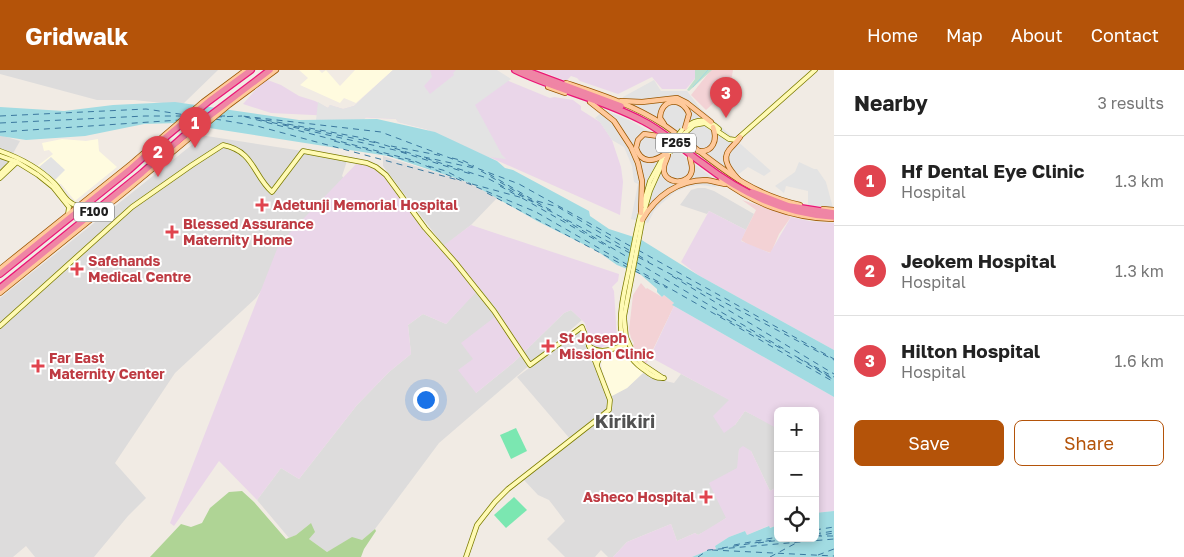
<!DOCTYPE html>
<meta charset="utf-8">
<style>
body{margin:0;font-family:"Golos Text",sans-serif;background:#f6f6f6;color:#222}
.controls{position:absolute;right:15px;bottom:15px;display:grid;overflow:hidden;border-radius:8px;box-shadow:0 2px 8px #0003}
.controls button{width:45px;height:45px;display:grid;place-items:center;padding:0;border:0;border-bottom:1px solid #e0e0e0;background:#fff;color:#222;font:25px sans-serif}
.you{position:absolute;left:425px;top:329px;width:18px;height:18px;margin:-12px;border:4px solid #fff;border-radius:50%;background:#1a73e8;box-shadow:0 0 0 8px #1a73e833}
.badge{display:grid;place-items:center;width:32px;height:32px;border-radius:50%;background:#b45309;color:#fff;font-size:16px;font-weight:700}
.pin{position:absolute;translate:-50% -41px;filter:drop-shadow(0 1px 2px #0008)}
.pin::after{content:'';position:absolute;top:26px;width:18px;height:15px;background:inherit;clip-path:polygon(0 0,100% 0,50% 100%)}
.list{margin:0;padding:0;list-style:none}
h2{display:flex;justify-content:space-between;align-items:center;height:65px;margin:0;padding:0 20px;font-size:21px}
h2 small{font-size:16px;font-weight:400;color:#767676}
.list li{display:grid;grid-template-columns:32px 1fr auto;gap:15px;align-items:center;box-sizing:border-box;height:90px;padding:0 20px;border-top:1px solid #e0e0e0}
.list b{display:block;font-size:19px;white-space:nowrap}
.list p{margin:0;font-size:16px;white-space:nowrap;color:#767676}
.list em{font-size:16px;font-style:normal;color:#767676}
.actions{display:flex;gap:10px;padding:15px 20px}
.actions a{flex:1;padding:11px 0;border:1px solid #b45309;border-radius:8px;text-align:center;font-size:18px;color:#b45309}
.actions .main{background:#b45309;color:#fff}
.icon{flex:none;width:28px;height:28px;fill:none;stroke:currentColor;stroke-width:2;stroke-linecap:round;stroke-linejoin:round}
.map{position:relative;flex:none;width:834px;height:487px;overflow:hidden}
header{display:flex;align-items:center;gap:30px;box-sizing:border-box;height:70px;padding:0 25px;background:#b45309;color:#fff}
header strong{font-size:24px}
nav{display:flex;gap:28px;margin-inline-start:auto;font-size:18px}
main{display:flex}
aside{flex:1;background:#fff}
.map>svg:first-child{display:block}
</style>
<header>
<strong>Gridwalk</strong>
<nav><a>Home</a><a>Map</a><a>About</a><a>Contact</a></nav>
</header>
<main>
<div class="map">
<svg width="834" height="487" viewBox="0 0 834 487">
<rect width="100%" height="100%" fill="#f1ebe4"/>
<g fill="#dddcdc">
<polygon points="0,0 218,0 184,33 172,34 134,30 97,30 0,4"/>
<polygon points="0,65 20,71 6,96 0,102"/>
<polygon points="200,65 348,88 342,106 354,120 273,204 256,228 175,303 115,393 146,428 128,446 94,487 35,487 26,476 13,487 0,487 0,228 198,70"/>
<polygon points="383,86 470,113 497,128 471,155 444,176 383,96"/>
<polygon points="698,118 705,118 714,121 754,144 746,160 709,141 707,144 680,135 691,120"/>
<polygon points="480,217 500,243 473,289 476,323 513,293 564,243 571,240 582,250 439,373 375,459 362,470 339,476 327,482 309,469 311,453 296,465 289,468 257,430 281,398 299,409 357,335 389,302 411,284 408,255 423,244 446,254"/>
<polygon points="580,260 607,328 627,318 643,303 658,309 674,313 681,304 730,330 735,355 745,341 778,358 778,416 770,421 751,381 739,379 738,398 726,448 711,458 698,465 695,463 677,471 671,454 627,472 613,487 608,487 601,480 595,487 565,487 547,469 565,451 549,430 538,425 523,409 571,370 517,307"/>
</g>
<g fill="#f3d2d5">
<polygon points="711,0 733,0 730,18 706,40 691,25"/>
<polygon points="742,130 777,141 791,147 779,164 771,183 750,176 741,170 756,140"/>
<polygon points="641,213 646,219 647,218 662,227 664,225 674,233 673,235 674,236 646,294 639,287 633,278 633,275 634,273 631,268 629,260 633,225"/>
</g>
<g fill="#ead6e9">
<polygon points="393,0 489,0 504,9 550,28 554,27 573,30 581,36 581,40 600,52 612,70 621,97 623,112 620,145 426,59 398,52 396,49 271,43 243,34 265,9 281,15 299,26 315,31 328,38 330,35 343,39 354,36"/>
<polygon points="538,0 702,0 686,19 662,19 652,7 618,24 580,11 577,8 571,6 566,11"/>
<polygon points="358,92 375,98 392,115 427,165 439,179 471,155 619,204 618,211 612,217 614,221 617,269 609,274 600,278 595,277 589,271 585,253 571,240 564,243 513,293 476,323 458,300 473,289 461,273 500,243 480,218 446,254 423,244 408,255 411,284 389,302 357,335 299,409 281,398 257,430 219,391 174,456 170,453 279,174"/>
<polygon points="709,141 746,160 741,171 770,183 791,147 809,151 834,153 834,280 698,205 681,192"/>
<polygon points="674,236 834,327 834,441 815,443 815,341 778,341 778,359 745,341 735,355 724,363 713,346 729,330 650,287"/>
<polygon points="743,376 751,381 770,421 778,416 778,455 769,458 768,456 747,465 745,461 729,467 715,476 716,479 712,481 711,479 692,487 613,487 627,472 671,454 677,471 695,463 698,465 726,448 709,413 737,398 739,379"/>
</g>
<g fill="#fffbdf">
<polygon points="299,0 319,0 322,3 326,0 340,16 355,0 393,0 356,33 344,28 340,33 300,15 308,8"/>
<polygon points="62,69 86,71 98,69 99,81 117,97 75,131 61,114 56,113 36,97 53,84 49,80 44,81 42,73"/>
<polygon points="622,278 631,291 643,303 627,318 612,326 602,300 601,291 603,285 607,283"/>
</g>
<polygon fill="#afd495" points="242,421 254,432 286,469 296,465 311,453 315,462 309,469 327,482 352,467 362,470 375,459 376,461 364,479 361,487 150,487 181,454 191,457 202,453 210,438 229,422"/>
<polygon fill="#c0e0ce" points="695,0 712,0 689,21 687,20 695,9"/>
<g fill="#7be7b1">
<polygon points="516,358 527,381 511,389 500,365"/>
<polygon points="514,427 527,440 506,458 494,445"/>
</g>
<g fill="#e3e3e3">
<polygon points="393,0 430,0 432,7 424,16 430,24 454,5 453,3 456,0 497,0 511,9 475,35 502,85 506,89 489,87 426,59 398,52 396,49 366,47 364,50 316,50 318,32 328,38 330,35 343,39 354,36"/>
<polygon points="654,10 661,21 687,21 700,38 771,101 764,106 748,97 735,107 672,60 620,32 623,27"/>
<polygon points="605,40 631,51 663,70 718,112 716,117 700,115 687,117 675,122 662,133 654,141 648,153 631,149 638,114 634,112 632,96 624,77 612,70 600,52 595,48"/>
<polygon points="51,87 65,100 55,110 39,97"/>
<polygon points="799,92 814,99 817,99 826,112 833,138 808,135 808,121 786,116 784,123 775,116 795,102"/>
</g>
<g fill="#a1dbe2">
<polygon points="175,32 299,50 377,49 435,62 497,91 505,98 513,100 589,141 590,146 609,159 640,169 698,205 834,280 834,327 674,236 672,235 674,233 664,225 662,227 657,222 657,219 640,204 617,195 597,181 537,151 470,113 388,86 177,53 144,54 85,66 26,70 0,66 0,37 64,41 113,35"/>
<polygon points="834,441 834,487 692,487 711,479 712,481 716,479 715,476 729,467 745,461 747,465 769,456 770,458 778,455 778,468 815,468 815,443"/>
</g>
<g fill="none" stroke-linecap="round" stroke-linejoin="round">
<polyline stroke="#a1dbe2" stroke-width="1" points="693,17 708,0"/>
<g stroke="#3b789f" stroke-width="1" stroke-dasharray="6 5" stroke-linecap="butt">
<polyline points="0,46 146,39 186,45"/>
<polyline points="194,46 205,46"/>
<polyline points="219,46 230,46"/>
<polyline points="216,47 242,46"/>
<polyline points="255,48 363,68 487,108 630,183"/>
<polyline points="191,49 202,48"/>
<polyline points="215,49 257,56 458,110"/>
<polyline points="261,50 408,83"/>
<polyline points="0,53 145,46 185,46"/>
<polyline points="283,54 377,73"/>
<polyline points="0,62 180,50"/>
<polyline points="334,71 417,93"/>
<polyline points="391,76 443,86"/>
<polyline points="401,82 474,105"/>
<polyline points="424,87 474,98"/>
<polyline points="452,88 464,91 474,96"/>
<polyline points="428,96 446,101 471,114"/>
<polyline points="481,101 534,132"/>
<polyline points="489,104 552,141"/>
<polyline points="472,114 523,128"/>
<polyline points="500,116 516,125"/>
<polyline points="487,123 627,197"/>
<polyline points="522,128 610,178"/>
<polyline points="537,131 558,137 632,182"/>
<polyline points="563,149 629,188"/>
<polyline points="638,180 834,289"/>
<polyline points="638,185 649,192"/>
<polyline points="638,187 834,290"/>
<polyline points="636,192 784,279"/>
<polyline points="628,195 536,142 412,90 242,46 381,62 519,114 632,177"/>
<polyline points="634,198 834,312"/>
<polyline points="635,201 667,218"/>
<polyline points="672,206 834,304"/>
<polyline points="717,244 834,307"/>
<polyline points="798,288 834,310"/>
<polyline points="815,298 834,309"/>
<polyline points="815,460 834,457"/>
<polyline points="815,464 834,461"/>
<polyline points="815,466 834,463"/>
<polyline points="816,466 834,466"/>
<polyline points="801,470 806,468"/>
<polyline points="758,473 796,468"/>
<polyline points="734,475 778,467"/>
<polyline points="722,478 786,468"/>
<polyline points="712,480 834,486"/>
<polyline points="818,485 834,479"/>
<polyline points="698,487 708,480 834,469"/>
<polyline points="770,487 798,472"/>
</g>
<defs>
<g id="secondary">
<path d="M 686,57 C 698,47 708,49 719,59"/>
<polyline points="685,63 694,55 705,53 729,69 736,70 815,0"/>
<path d="M 0,81 C 20,88 39,98 54,113 C 62,121 67,135 79,136"/>
<polyline points="0,86 17,92 38,105 53,117 69,137 68,144"/>
<polyline points="663,92 650,121 644,142 624,247 626,267 634,285 642,294 663,308"/>
<polyline points="0,104 11,93"/>
<polyline points="0,108 17,92"/>
<polyline points="643,135 650,111 665,84"/>
<path d="M 641,142 C 636,161 633,180 629,199 C 622,233 609,275 643,299 C 650,304 655,309 664,308"/>
<path d="M 0,256 L 132,137 L 192,95 L 223,75 C 254,81 253,105 272,122 L 303,81 L 367,93 L 376,97 L 386,105 L 425,158 L 455,192 L 494,241 L 530,295 L 582,257 L 610,330 L 609,340 L 604,344 L 508,419 L 495,432 L 477,455 L 466,487"/>
<path d="M 589,276 C 600,285 614,279 626,274"/>
<polyline points="597,294 600,286 604,281"/>
</g>
<g id="primary">
<path d="M 566,13 C 599,24 634,35 664,55 C 712,88 739,121 800,135"/>
<polyline points="548,17 565,23"/>
<polyline points="621,31 642,32 677,28 687,33 711,52"/>
<polyline points="590,32 614,51 631,77 638,93 642,111 641,143"/>
<path d="M 664,54 L 660,48 C 661,28 682,26 689,44 L 685,58"/>
<path d="M 698,81 C 713,83 718,70 713,57"/>
<path d="M 665,84 C 654,92 641,94 636,78 L 638,70 L 644,64 L 665,67"/>
<path d="M 668,85 C 667,89 664,94 664,97 C 661,115 692,117 692,98 C 692,94 690,90 690,86"/>
<path d="M 721,109 C 752,133 792,148 832,149"/>
<path d="M 738,109 C 731,101 721,90 729,80 C 733,75 737,72 740,67"/>
<polyline points="823,139 834,140"/>
<path d="M 642,150 C 656,126 678,110 706,110 C 713,111 719,113 725,114"/>
<polyline points="0,199 131,94 203,32 246,0"/>
<polyline points="0,223 126,121 229,35 276,0"/>
</g>
<g id="highway">
<path d="M 515,0 C 556,20 602,29 643,51 C 665,62 682,79 702,93 C 741,123 783,144 834,147"/>
<polyline points="524,0 621,36"/>
<polyline points="752,122 789,136 834,143"/>
<polyline points="0,204 129,100 167,66 209,31 251,0"/>
<polyline points="0,218 142,103 186,64 270,0"/>
</g>
</defs>
<use href="#secondary" stroke="#7c7c00" stroke-width="5.5"/>
<use href="#primary" stroke="#9a5600" stroke-width="6"/>
<use href="#highway" stroke="#eb1577" stroke-width="8"/>
<use href="#secondary" stroke="#fffab4" stroke-width="4"/>
<use href="#primary" stroke="#ffc99b" stroke-width="4.5"/>
<use href="#highway" stroke="#ef85a5" stroke-width="5.5"/>
<defs>
<g id="secondary-bridge">
<polyline points="667,80 682,60"/>
<polyline points="670,82 685,63"/>
</g>
</defs>
<use href="#secondary-bridge" stroke="#7c7c00" stroke-width="5.5" stroke-linecap="butt"/>
<use href="#secondary-bridge" stroke="#fffab4" stroke-width="4"/>
</g>
<g fill="#e0444e" stroke="#fff" stroke-width="2">
<path d="M259.5 127.5h5v5h5v5h-5v5h-5v-5h-5v-5h5z"/>
<path d="M169.5 154.5h5v5h5v5h-5v5h-5v-5h-5v-5h5z"/>
<path d="M74.5 191.5h5v5h5v5h-5v5h-5v-5h-5v-5h5z"/>
<path d="M545.5 268.5h5v5h5v5h-5v5h-5v-5h-5v-5h5z"/>
<path d="M35.5 288.5h5v5h5v5h-5v5h-5v-5h-5v-5h5z"/>
<path d="M703.5 419.5h5v5h5v5h-5v5h-5v-5h-5v-5h5z"/>
</g>
<g text-anchor="middle" stroke-width="4" stroke-linejoin="round" paint-order="stroke">
<g fill="#fff" stroke="#626262" stroke-width="1">
<rect x="656" y="63.5" width="40" height="19" rx="4"/>
<rect x="74" y="132.5" width="40" height="19" rx="4"/>
</g>
<g font-size="12" font-weight="bold" fill="#1f1f1f">
<text x="676" y="77">F265</text>
<text x="94" y="146">F100</text>
</g>
<g font-size="14" font-weight="bold" fill="#be3a42" stroke="#fff" text-anchor="start">
<text x="273" y="140">Adetunji Memorial Hospital</text>
<text x="183" y="159">Blessed Assurance<tspan x="183" dy="16">Maternity Home</tspan></text>
<text x="88" y="196">Safehands<tspan x="88" dy="16">Medical Centre</tspan></text>
<text x="559" y="273">St Joseph<tspan x="559" dy="16">Mission Clinic</tspan></text>
<text x="49" y="293">Far East<tspan x="49" dy="16">Maternity Center</tspan></text>
<text x="695" y="432" text-anchor="end">Asheco Hospital</text>
</g>
<g font-size="19" font-weight="bold" fill="#525252" stroke="#fff">
<text x="625" y="358">Kirikiri</text>
</g>
</g>
</svg>
<div class="controls">
<button>+</button>
<button>−</button>
<button><svg class="icon" aria-label="locate" viewBox="0 0 24 24"><circle cx="12" cy="12" r="6"/><path d="M12 2v4M12 18v4M2 12h4M18 12h4"/></svg></button>
</div>
<div class="you"></div>
<div class="pin badge" style="left:195px;top:78px;background:#e0444e">1</div>
<div class="pin badge" style="left:158px;top:107px;background:#e0444e">2</div>
<div class="pin badge" style="left:726px;top:48px;background:#e0444e">3</div>
</div>
<aside>
<h2>Nearby<small>3 results</small></h2>
<ul class="list">
<li><span class="badge" style="background:#e0444e">1</span><div><b>Hf Dental Eye Clinic</b><p>Hospital</p></div><em>1.3 km</em></li>
<li><span class="badge" style="background:#e0444e">2</span><div><b>Jeokem Hospital</b><p>Hospital</p></div><em>1.3 km</em></li>
<li><span class="badge" style="background:#e0444e">3</span><div><b>Hilton Hospital</b><p>Hospital</p></div><em>1.6 km</em></li>
</ul>
<div class="actions"><a class="main">Save</a><a>Share</a></div>
</aside>
</main>
